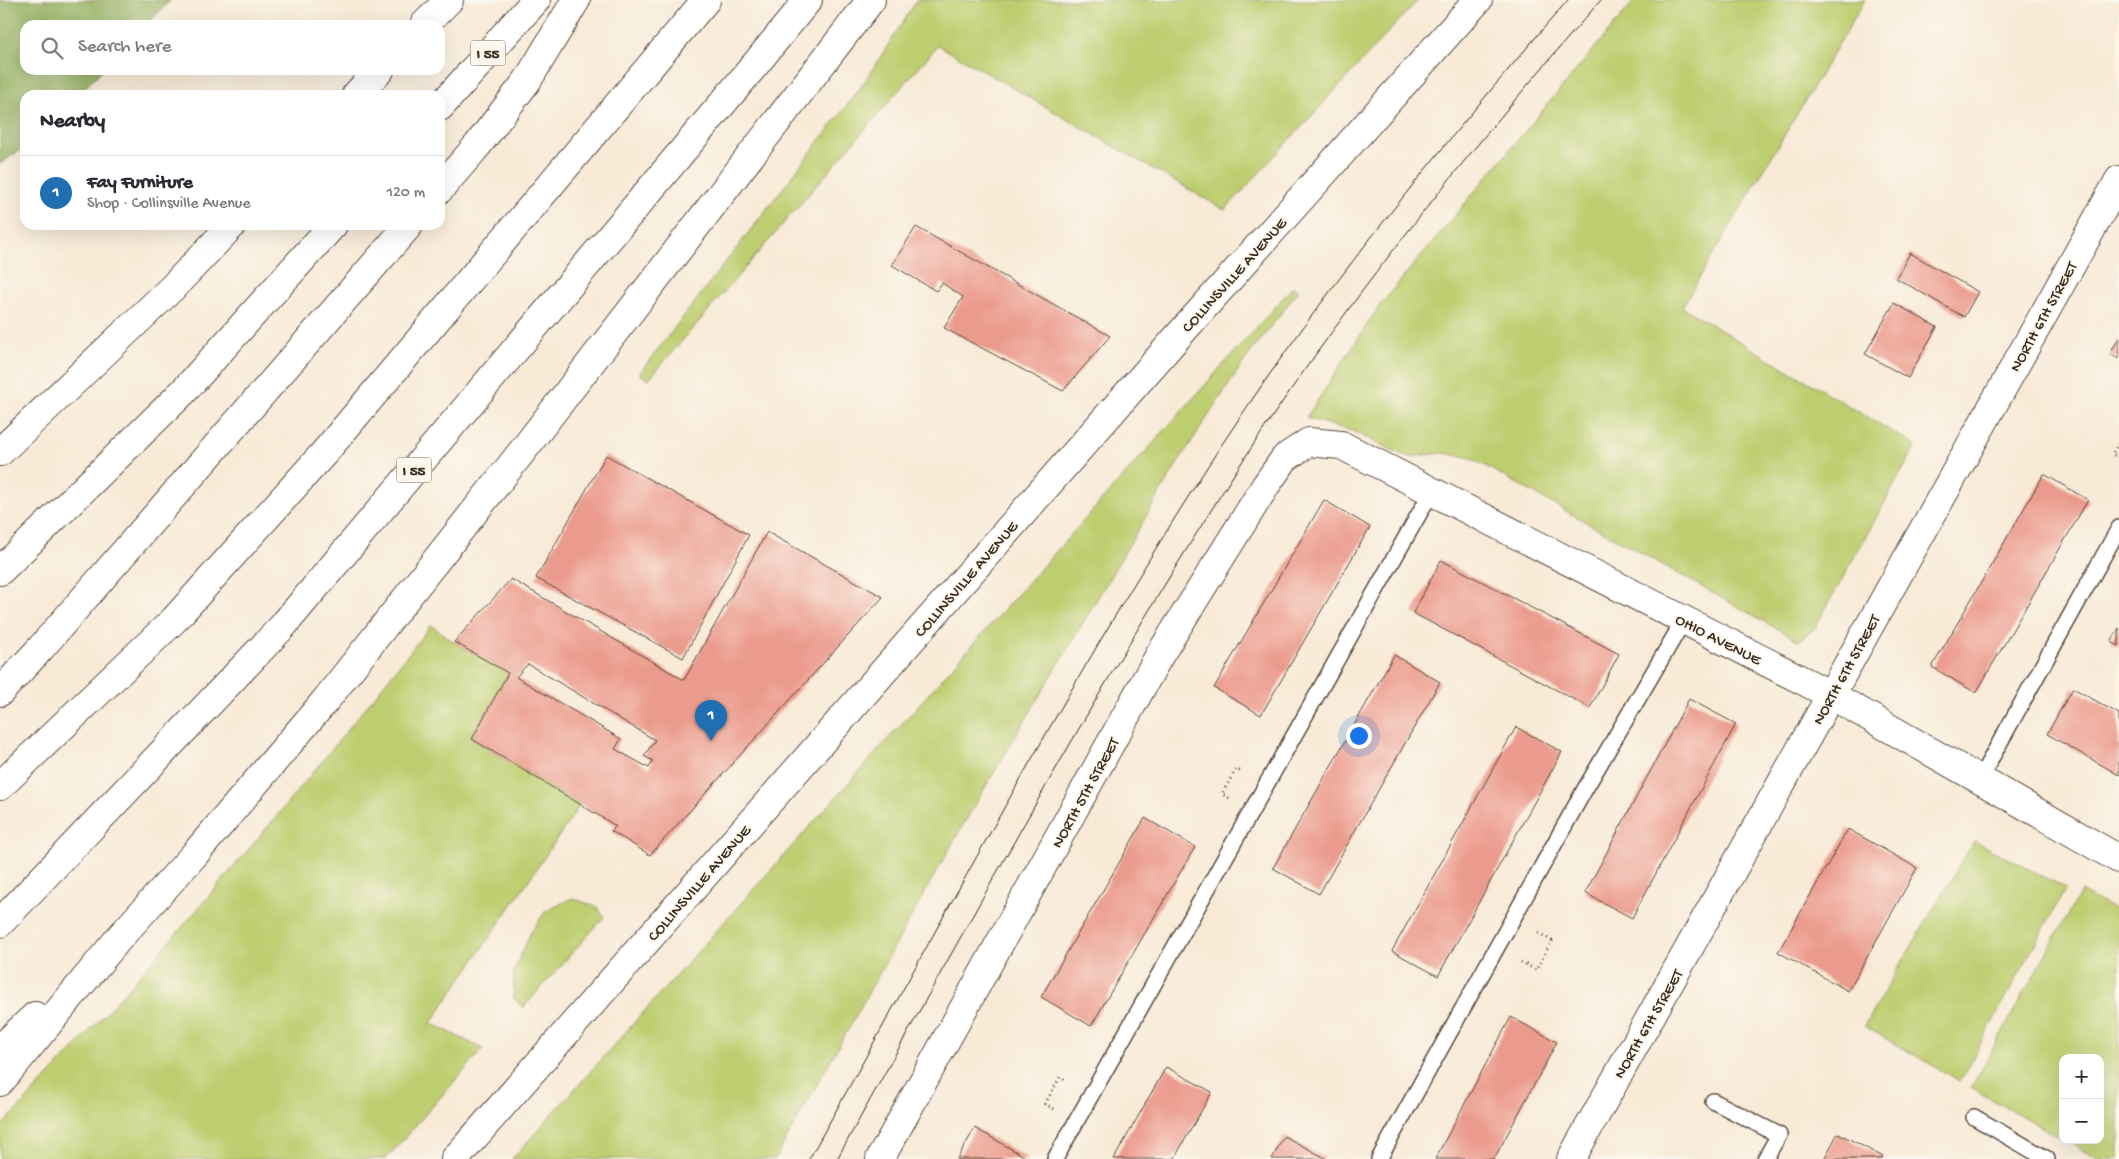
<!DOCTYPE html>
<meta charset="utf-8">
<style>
body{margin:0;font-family:"Gochi Hand",sans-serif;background:#f2f2f3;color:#2b2b33}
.controls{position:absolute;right:15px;bottom:15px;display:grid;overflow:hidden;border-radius:10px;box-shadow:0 5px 20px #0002}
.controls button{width:45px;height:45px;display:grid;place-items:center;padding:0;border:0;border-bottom:1px solid #e1e1e2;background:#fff;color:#2b2b33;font:25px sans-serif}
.you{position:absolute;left:1358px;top:735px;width:18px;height:18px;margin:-12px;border:4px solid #fff;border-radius:50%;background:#1a73e8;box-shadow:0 0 0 8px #1a73e833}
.badge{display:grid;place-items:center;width:32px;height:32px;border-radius:50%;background:#1f6fb2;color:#fff;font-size:16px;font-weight:700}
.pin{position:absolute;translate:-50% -41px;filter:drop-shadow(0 1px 2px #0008)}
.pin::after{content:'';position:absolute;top:26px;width:18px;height:15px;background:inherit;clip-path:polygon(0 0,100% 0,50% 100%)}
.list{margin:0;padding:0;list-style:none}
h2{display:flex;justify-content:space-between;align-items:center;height:65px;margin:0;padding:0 20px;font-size:21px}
h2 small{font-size:16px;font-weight:400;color:#7c7c81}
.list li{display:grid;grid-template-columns:32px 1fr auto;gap:15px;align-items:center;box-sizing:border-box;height:75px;padding:0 20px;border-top:1px solid #e1e1e2}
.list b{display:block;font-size:19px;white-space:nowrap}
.list p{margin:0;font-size:16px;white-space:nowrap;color:#7c7c81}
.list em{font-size:16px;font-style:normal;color:#7c7c81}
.icon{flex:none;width:28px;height:28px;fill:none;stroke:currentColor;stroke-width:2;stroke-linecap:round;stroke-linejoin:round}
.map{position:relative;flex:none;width:2119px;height:1159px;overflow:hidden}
.search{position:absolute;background:#fff;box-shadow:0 5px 20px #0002;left:20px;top:20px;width:425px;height:55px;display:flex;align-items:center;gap:12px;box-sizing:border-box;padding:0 18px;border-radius:15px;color:#7c7c81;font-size:19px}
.panel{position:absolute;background:#fff;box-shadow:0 5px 20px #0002;left:20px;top:90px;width:425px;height:140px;border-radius:15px}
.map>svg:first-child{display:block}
</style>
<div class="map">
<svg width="2119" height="1159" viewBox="0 0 2119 1159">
<rect width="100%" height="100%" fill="#fbf7ec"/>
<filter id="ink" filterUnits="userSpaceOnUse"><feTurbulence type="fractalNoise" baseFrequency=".02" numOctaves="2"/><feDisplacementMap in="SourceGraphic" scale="10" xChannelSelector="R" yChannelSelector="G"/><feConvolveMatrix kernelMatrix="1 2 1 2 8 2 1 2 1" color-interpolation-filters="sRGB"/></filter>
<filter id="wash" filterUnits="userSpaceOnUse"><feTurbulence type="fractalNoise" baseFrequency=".0096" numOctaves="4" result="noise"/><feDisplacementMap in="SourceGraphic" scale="20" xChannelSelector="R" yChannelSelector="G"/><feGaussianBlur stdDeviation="1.12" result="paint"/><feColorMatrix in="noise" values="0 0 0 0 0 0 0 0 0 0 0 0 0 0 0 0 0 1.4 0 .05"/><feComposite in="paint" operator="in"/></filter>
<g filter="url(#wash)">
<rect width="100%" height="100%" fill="#f8ead7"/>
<g fill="#bdce70" stroke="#7c7c47">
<polygon points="917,0 1418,0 1225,210 938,45 649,379 639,374 859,90"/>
<polygon points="1635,0 1865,0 1682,307 1916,446 1815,628 1799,641 1471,458 1444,453 1407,457 1352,431 1306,418 1380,305"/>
<polygon points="1293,287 1299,290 1245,360 1182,456 964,823 775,1159 512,1159"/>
<path d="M 431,625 L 454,642 L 508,673 L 472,739 L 580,805 L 431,1023 L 483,1049 L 386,1159 L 0,1159 L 0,1128 C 152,967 295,799 431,625 Z"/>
<polygon points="1974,841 2066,888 1960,1081 1864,1026"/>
<polygon points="2081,891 2119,912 2119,1159 2099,1159 2065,1140 2100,1140 2100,1058 2063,1058 2063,1139 1971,1088"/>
<polygon points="572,898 597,907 604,917 523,1008 513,997 514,971 530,934 545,912"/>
</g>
<polygon fill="#96b162" stroke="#686e40" points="0,0 171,0 146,25 25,25 25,70 102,70 78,95 25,95 25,147 0,164"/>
<g id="blocks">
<g fill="#eb9b8d" fill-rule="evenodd">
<polygon points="916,227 1110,336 1063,391 944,328 963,297 942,283 936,291 892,265"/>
<polygon points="1910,253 1978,292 1964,317 1896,278"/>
<polygon points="1894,303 1937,327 1908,378 1865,354"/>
<polygon points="2119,338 2119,359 2110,354"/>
<polygon points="606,455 749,535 683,658 536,578"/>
<polygon points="2044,474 2088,500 1976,693 1932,667"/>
<polygon points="1324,500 1370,527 1261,715 1214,688"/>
<path d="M 767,532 L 883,597 L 650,855 L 611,831 L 616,826 L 472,739 L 508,673 L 454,642 L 511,579 L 684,680 ZM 528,664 L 655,740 L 644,756 L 653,761 L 649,768 L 615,749 L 621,739 L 516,677 Z"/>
<polygon points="1441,560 1619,654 1590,708 1413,613"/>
<polygon points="2119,628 2119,646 2111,642"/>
<polygon points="1394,655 1440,682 1319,894 1273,868"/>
<polygon points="2073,688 2119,714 2119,775 2047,734"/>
<polygon points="1689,699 1736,724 1632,918 1585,893"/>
<polygon points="1516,727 1562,752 1438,976 1392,951"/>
<polygon points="1145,818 1195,847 1091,1026 1041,997"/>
<polygon points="1848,829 1917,868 1848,991 1778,952"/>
<polygon points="1511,1017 1557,1042 1494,1159 1435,1159"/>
<polygon points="1166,1067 1212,1092 1174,1159 1114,1159"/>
<polygon points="975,1128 1027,1158 1026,1159 957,1159"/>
<polygon points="1838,1133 1883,1157 1882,1159 1824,1159"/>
<polygon points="1284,1136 1327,1159 1272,1159"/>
</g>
</g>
</g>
<g filter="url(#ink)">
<use href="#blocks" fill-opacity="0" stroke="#57473a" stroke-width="1"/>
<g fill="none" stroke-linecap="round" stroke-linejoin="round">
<defs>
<g id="service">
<polyline points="1979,780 2119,528"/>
<polyline points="1713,1101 1779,1135 1765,1159"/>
<polyline points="1974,1117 2047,1159"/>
<polyline points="1055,1159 1432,491"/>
<polyline points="1379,1159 1585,789 1684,620"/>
</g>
<g id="minor">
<polyline points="880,1159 1159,656 1266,485 1285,458 1309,442 1341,445 1831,695 2119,859"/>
<polyline points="1571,1159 2119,180"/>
</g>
<polyline id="secondary" points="455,1159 1180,334 1478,0"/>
<g id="motorway">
<polyline points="424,25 449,0"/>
<polyline points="356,95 380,70"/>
<polyline points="440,107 536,0"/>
<polyline points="440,189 477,146 527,81 576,0"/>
<polyline points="0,452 173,287 232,225"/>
<polyline points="0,571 183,392 333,225"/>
<polyline points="0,692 40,649 409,225"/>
<polyline points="0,786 174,620 324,453 706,0"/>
<polyline points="0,923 281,628 754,66 808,0"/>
<polyline points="0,1049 35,1016"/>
<polyline points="0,1082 120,937 194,855 325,701 524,449 871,0"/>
</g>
</defs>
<use href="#service" stroke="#57473a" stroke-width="18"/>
<use href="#minor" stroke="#57473a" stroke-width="30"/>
<use href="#secondary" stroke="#57473a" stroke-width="30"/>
<use href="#motorway" stroke="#57473a" stroke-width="30"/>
<g stroke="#57473a" stroke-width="3" stroke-dasharray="1 4" stroke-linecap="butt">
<polyline points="2119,443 2112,454 2119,458"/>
<polyline points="1229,798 1222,794 1236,769 1243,773"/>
<polyline points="1521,962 1536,970 1552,941 1537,932"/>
<polyline points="1054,1109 1045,1104 1060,1077 1067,1081"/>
</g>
<use href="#service" stroke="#fff" stroke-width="15"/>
<use href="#minor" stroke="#fff" stroke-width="28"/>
<use href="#secondary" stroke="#fff" stroke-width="28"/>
<use href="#motorway" stroke="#fff" stroke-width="28"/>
<g stroke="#3b2a1e" stroke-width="1">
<path d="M 809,1159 C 937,931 1061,695 1202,475 C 1310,306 1437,151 1568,0"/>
<path d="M 837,1159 C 962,936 1084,709 1222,493 C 1333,318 1464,156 1601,0"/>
</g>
</g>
</g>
<g text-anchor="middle" stroke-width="4" stroke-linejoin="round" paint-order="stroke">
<g fill="#fbf7ec" stroke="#75685c" stroke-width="1">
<rect x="470.5" y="40.5" width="35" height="25" rx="4"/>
<rect x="396.5" y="457.5" width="35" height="25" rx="4"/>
</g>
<g font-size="15" font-weight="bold" fill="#3b2a1e">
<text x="488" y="58">I 55</text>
<text x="414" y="475">I 55</text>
</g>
<g font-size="16" fill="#3b2a1e" stroke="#fbf7ec">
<text transform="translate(1233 274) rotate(-48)" y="6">COLLINSVILLE AVENUE</text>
<text transform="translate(2042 316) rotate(-61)" y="6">NORTH 6TH STREET</text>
<text transform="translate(965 578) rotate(-49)" y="6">COLLINSVILLE AVENUE</text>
<text transform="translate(1719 638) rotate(27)" y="6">OHIO AVENUE</text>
<text transform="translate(1845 669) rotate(-61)" y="6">NORTH 6TH STREET</text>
<text transform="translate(1084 792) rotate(-61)" y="6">NORTH 5TH STREET</text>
<text transform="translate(698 882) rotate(-49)" y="6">COLLINSVILLE AVENUE</text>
<text transform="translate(1647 1023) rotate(-60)" y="6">NORTH 6TH STREET</text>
</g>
</g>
</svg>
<div class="controls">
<button>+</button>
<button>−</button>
</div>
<div class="you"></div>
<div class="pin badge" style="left:711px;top:741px">1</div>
<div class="search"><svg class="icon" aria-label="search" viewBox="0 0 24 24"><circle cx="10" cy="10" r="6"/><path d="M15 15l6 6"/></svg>Search here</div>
<section class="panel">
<h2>Nearby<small></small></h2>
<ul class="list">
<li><span class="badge">1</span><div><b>Fay Furniture</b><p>Shop · Collinsville Avenue</p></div><em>120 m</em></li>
</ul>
</section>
</div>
